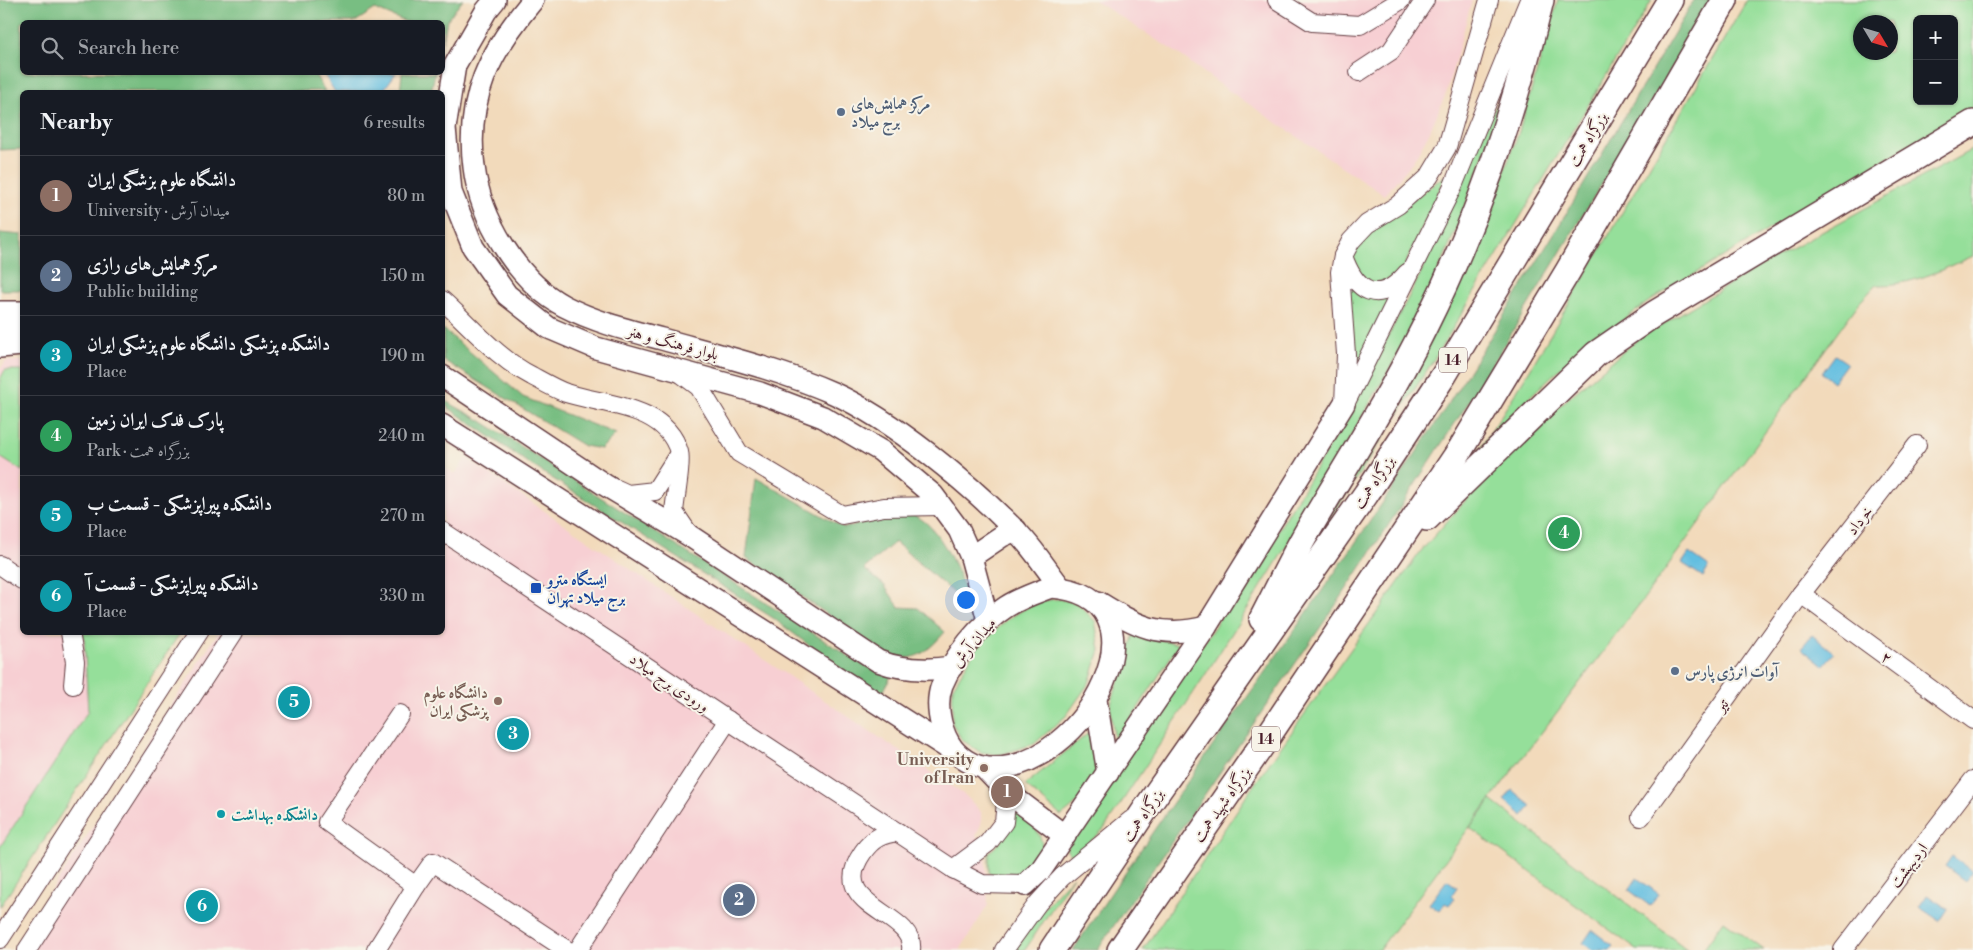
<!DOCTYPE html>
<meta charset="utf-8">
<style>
body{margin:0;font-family:"Libre Bodoni",Amiri,serif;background:#242831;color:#f1f3f6}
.controls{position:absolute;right:15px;top:15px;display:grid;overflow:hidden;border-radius:8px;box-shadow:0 1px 4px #0004}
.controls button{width:45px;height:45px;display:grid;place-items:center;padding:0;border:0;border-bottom:1px solid #363941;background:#171b24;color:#f1f3f6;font:25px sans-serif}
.compass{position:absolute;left:1853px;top:15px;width:45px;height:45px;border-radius:50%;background:#171b24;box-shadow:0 1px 4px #0004;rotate:128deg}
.you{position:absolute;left:965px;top:599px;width:18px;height:18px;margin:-12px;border:4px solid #fff;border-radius:50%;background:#1a73e8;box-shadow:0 0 0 8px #1a73e833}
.badge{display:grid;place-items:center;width:32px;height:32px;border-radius:50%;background:#d93025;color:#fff;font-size:16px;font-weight:700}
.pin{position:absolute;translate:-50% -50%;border:2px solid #fff;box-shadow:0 1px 5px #0006}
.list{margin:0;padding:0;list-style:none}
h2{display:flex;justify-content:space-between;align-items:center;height:65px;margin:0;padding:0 20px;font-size:21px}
h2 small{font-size:16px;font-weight:400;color:#9ea1a6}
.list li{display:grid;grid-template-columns:32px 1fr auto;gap:15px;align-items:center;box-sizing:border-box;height:80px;padding:0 20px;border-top:1px solid #363941}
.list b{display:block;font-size:19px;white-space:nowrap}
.list p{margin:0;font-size:16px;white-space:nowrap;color:#9ea1a6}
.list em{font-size:16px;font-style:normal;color:#9ea1a6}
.icon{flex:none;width:28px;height:28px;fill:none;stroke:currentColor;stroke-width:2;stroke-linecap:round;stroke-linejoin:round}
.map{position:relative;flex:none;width:1973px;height:950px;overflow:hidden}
.search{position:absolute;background:#171b24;box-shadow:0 1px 4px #0004;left:20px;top:20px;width:425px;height:55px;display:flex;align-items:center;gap:12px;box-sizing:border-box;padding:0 18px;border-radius:8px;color:#9ea1a6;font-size:19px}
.panel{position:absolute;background:#171b24;box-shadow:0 1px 4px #0004;left:20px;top:90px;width:425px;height:545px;border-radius:8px}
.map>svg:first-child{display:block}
</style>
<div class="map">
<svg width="1973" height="950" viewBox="0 0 1973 950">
<rect width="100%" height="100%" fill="#f7f3e8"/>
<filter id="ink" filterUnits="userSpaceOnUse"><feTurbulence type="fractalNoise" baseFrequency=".02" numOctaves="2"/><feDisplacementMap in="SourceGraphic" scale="10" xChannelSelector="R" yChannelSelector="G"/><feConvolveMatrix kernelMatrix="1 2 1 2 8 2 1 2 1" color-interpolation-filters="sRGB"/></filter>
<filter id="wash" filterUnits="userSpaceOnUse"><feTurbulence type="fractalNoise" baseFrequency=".0096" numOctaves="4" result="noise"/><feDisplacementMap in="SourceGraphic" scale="20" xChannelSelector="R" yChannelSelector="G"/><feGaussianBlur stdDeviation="1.12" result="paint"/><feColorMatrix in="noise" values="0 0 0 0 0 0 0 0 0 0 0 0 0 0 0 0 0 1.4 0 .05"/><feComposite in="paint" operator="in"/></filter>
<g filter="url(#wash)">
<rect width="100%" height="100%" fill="#f2dabb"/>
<g fill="#f7cfd3">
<polygon points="1094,0 1472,0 1447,91 1429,133 1412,163 1384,195 1225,88 1180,55"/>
<polygon points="6,361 22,361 22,632 173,633 0,908 0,369"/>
<polygon points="466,458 966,796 981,812 981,824 976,835 985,851 988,905 960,950 13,950 218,633 442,632 443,467 455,474"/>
</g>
<g fill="#95df9a" stroke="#707f62" fill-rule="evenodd">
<polygon points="1558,0 1652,0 1433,361 1313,545 1463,271 1486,220 1518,135"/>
<path d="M 1747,0 L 1973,0 L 1973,107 L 1651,300 L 1585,348 L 1553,375 L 1521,405 L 1474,459 L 1529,371 ZM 1917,19 L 1954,19 L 1954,101 L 1917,101 ZM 1860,22 L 1890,22 L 1890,52 L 1860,52 Z"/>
<path d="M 1519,54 C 1488,145 1457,237 1414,323 C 1400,352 1383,380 1367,408 C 1287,553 1195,691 1104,829 L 1073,857 L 1066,849 L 1272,540 L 1339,430 L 1418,279 Z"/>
<path d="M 1973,149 L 1973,256 C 1942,270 1910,286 1876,285 L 1859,303 L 1645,597 L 1477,817 L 1379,950 L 1143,950 L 1256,782 L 1421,551 L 1517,442 L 1638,339 L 1762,265 Z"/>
<polygon points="1446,175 1403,269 1382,284 1371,283 1364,280 1354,266 1353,255 1360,241 1377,226"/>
<polygon points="1347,284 1392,297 1350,381"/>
<polygon points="5,370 22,370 22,471 0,457 0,379"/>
<polygon points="1058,599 1077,603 1095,621 1100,650 1089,683 1066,716 1034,744 999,755 980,752 962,740 952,723 953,687 977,647 1008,619 1038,601"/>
<polygon points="81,633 180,633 0,907 0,847 88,711 84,637"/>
<polygon points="1134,634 1179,644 1115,744 1110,707"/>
<path d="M 1091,731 C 1093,740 1098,753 1097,762 C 1094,786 1080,803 1061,816 L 1025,785 Z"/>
<polygon points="1491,800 1688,950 1637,950 1470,828"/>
<path d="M 1021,812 C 1033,825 1043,834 1043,853 L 1021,879 L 997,879 L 989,873 L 989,852 C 1003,842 1009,830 1014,813 Z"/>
<polygon points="1073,876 1025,950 1012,950 1026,929"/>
<polygon points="1724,921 1764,950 1703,950"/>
</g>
<g fill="#78be82" stroke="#616e56">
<polygon points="0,0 463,0 447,20 443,41 442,22 406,22 375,9 355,22 22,22 22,72 314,73 325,91 22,92 22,149 0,150"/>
<path d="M 1694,0 L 1713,0 L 1480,385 L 1340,599 L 1097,950 L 1073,950 C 1193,767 1326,593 1445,409 C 1531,275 1612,137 1694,0 Z"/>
<polygon points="402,73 435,73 431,92 400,91"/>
<polygon points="0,233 22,235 22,290 0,290"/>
<polygon points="443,329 523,397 616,434 601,449 584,446 443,360"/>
<polygon points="442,399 480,420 861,664 891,676 880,699 773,618 528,463 443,404"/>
<path d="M 756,478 L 844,528 C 863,524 884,516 904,514 C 935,512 958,571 967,595 L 959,598 L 895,542 L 864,569 L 884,585 L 899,607 L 918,608 L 945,632 C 935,643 922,658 906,658 C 899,659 889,654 882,652 L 746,558 Z"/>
</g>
<g fill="#62bee0" stroke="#566e86">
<polygon points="323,73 396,73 382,92 335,92"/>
<polygon points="1835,355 1847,363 1833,382 1822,373"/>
<polygon points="1689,553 1709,567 1703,577 1682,563"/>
<polygon points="1812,635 1834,653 1823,666 1801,648"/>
<polygon points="1512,790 1531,806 1523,816 1504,800"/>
<polygon points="1952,856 1973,871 1965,881 1945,866"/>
<polygon points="1637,878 1659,894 1650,906 1629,890"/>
<polygon points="1447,880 1457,887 1451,896 1454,899 1449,905 1445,903 1439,911 1429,904"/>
<polygon points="1927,895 1948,909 1940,921 1919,907"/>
<polygon points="1592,930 1613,946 1610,950 1592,950 1583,943"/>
</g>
</g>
<g filter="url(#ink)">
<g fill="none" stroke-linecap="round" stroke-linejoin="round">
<defs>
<g id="minor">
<polyline points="1277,0 1312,22 1360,25 1401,0"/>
<polyline points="1359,72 1391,51 1425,0"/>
<path d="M 1343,256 C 1356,292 1378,307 1407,273"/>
<path d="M 442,300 C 472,327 497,358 532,376 C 543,382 555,389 566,393 C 603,405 666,405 679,452 C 682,462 675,500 674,512 L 689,534"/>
<polyline points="679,372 699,387 739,453 842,515 884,507 941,506"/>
<polyline points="1347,400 1453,186 1529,0"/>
<polyline points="1344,404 1346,354 1340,272 1343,256 1351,241 1367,224 1398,205 1429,177 1447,147 1489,0"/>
<polyline points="617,489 628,494 655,491 678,455"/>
<polyline points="442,531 953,869 982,884 1025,885"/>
<polyline points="0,565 22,580"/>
<polyline points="1801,594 1973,720"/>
<polyline points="70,632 75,662 73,685"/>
<polyline points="1641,817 1801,594 1917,445"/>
<path d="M 898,832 C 882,834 873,838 863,852 C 824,908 916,911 911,950"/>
<polyline points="953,869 988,843 1004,822 1007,792"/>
<polyline points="416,886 433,862 567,950"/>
<polyline points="0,939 199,632"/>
<polyline points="27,950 234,632"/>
<polyline points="376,950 416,886 327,822 400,714"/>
<polyline points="578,950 728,720"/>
<polyline points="1004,950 1038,903 1062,877 1131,820"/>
<polyline points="1843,950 1973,780"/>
</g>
<g id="major">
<polyline points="495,0 486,11 455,65 445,128 451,192 473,247 507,295 549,328 596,348 760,393 823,417 881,451 933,495 959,530 971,557 988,620"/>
<path d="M 533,0 C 490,51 465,99 474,167 C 480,218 517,281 564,306 C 595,322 628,330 662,339 C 719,355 778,369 833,393 C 893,420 967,482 1014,529 C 1032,546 1046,569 1061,588"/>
<polyline points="0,312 22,312"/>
<polyline points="0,328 22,328"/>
<polyline points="0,347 22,345"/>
<path d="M 442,376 L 605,485 L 690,536 L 878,661 C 902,670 926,671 952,667"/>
<polyline points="442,425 954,752"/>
<polyline points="971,557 1002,536 1016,530"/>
<path d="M 1051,587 C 1178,596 1084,773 989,768 C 973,767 957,757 949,743 C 940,728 935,703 942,685 C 954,656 980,624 1006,607 C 1020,598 1035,593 1051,587 Z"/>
<path d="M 1098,602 C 1137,626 1160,639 1206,627"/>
<polyline points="1096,700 1108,773"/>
<polyline points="983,767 1007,792 1065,836"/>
<polyline points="1025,885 1041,870 1206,627 1344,404"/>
</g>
<g id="highway">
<polyline points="1427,518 1596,354 1654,314 1973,123"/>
<path d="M 1262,619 C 1277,590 1291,560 1307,532 C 1347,464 1390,397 1425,326 C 1477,222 1514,112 1541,0"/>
<polyline points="1052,950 1147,807 1366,494 1444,375 1670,0"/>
<polyline points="1120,950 1269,735 1460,450 1568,271 1725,0"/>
</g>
</defs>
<use href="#minor" stroke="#633b41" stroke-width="20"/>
<use href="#major" stroke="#633b41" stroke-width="24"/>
<use href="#highway" stroke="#633b41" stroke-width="28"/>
<use href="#minor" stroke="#fff" stroke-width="18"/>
<use href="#major" stroke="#fff" stroke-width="21"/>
<use href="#highway" stroke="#fff" stroke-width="25"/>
</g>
</g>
<g fill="#5c6f8a" stroke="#f7f3e8" stroke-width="2">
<circle cx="841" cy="112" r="5"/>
<circle cx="1675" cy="671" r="5"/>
</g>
<rect fill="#1a4fb4" stroke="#f7f3e8" stroke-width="2" x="530" y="582" width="12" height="12" rx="2.5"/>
<g fill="#8d6e63" stroke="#f7f3e8" stroke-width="2">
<circle cx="498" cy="701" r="5"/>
<circle cx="984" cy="768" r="5"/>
</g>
<circle fill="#0f9aa8" stroke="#f7f3e8" stroke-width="2" cx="221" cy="814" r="5"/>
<g text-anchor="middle" stroke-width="4" stroke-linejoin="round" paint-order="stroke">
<g fill="#f7f3e8" stroke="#7e5f64" stroke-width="1">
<rect x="1439" y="347.5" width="28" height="25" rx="4"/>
<rect x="1252" y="726.5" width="28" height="25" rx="4"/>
</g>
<g font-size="15" font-weight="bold" fill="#4a1f2b">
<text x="1453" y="365">14</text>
<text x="1266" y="744">14</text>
</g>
<g font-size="16" font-weight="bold" fill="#4e5e75" stroke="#f7f3e8" text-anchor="start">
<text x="851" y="109">مرکز همایش‌های<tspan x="851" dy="18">برج میلاد</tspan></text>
<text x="1685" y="677">آوات انرژی پارس</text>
</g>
<g font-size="16" fill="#4a1f2b" stroke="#f7f3e8">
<text transform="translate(1587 139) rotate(-59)" y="6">بزرگراه همت</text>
<text transform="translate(673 342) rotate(15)" y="6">بلوار فرهنگ و هنر</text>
<text transform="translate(1373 482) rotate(-56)" y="6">بزرگراه همت</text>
<text transform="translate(1859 520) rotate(-52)" y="6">خرداد</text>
<text transform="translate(973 642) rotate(-50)" y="6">میدان آرش</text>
<text transform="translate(1887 657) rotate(36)" y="6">۲</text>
<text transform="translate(670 682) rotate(34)" y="6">ورودی برج میلاد</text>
<text transform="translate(1721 705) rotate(-54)" y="6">تیر</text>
<text transform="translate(1221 804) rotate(-55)" y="6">بزرگراه شهید همت</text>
<text transform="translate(1142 815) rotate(-56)" y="6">بزرگراه همت</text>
<text transform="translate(1908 865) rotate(-53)" y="6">اردیبهشت</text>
</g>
<g font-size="16" font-weight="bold" fill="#164399" stroke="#f7f3e8" text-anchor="start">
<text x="547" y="585">ایستگاه مترو<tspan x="547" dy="18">برج میلاد تهران</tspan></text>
</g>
<g font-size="16" font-weight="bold" fill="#785e54" stroke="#f7f3e8" text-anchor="end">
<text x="488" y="698">دانشگاه علوم<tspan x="488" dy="18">پزشکی ایران</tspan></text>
<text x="974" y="765">University<tspan x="974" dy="18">of Iran</tspan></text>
</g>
<g font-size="16" font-weight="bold" fill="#0d838f" stroke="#f7f3e8" text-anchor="start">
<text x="231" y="820">دانشکده بهداشت</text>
</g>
</g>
</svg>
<div class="controls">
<button>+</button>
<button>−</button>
</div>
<svg class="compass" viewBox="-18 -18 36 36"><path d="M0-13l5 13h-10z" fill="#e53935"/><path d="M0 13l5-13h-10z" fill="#9ea1a6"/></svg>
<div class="you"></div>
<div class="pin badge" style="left:1007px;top:792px;background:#8d6e63">1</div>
<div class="pin badge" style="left:739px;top:900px;background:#5c6f8a">2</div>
<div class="pin badge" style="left:513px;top:734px;background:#0f9aa8">3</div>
<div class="pin badge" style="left:1564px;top:533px;background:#2e9e5b">4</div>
<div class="pin badge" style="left:294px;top:702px;background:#0f9aa8">5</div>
<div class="pin badge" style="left:202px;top:906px;background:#0f9aa8">6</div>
<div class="search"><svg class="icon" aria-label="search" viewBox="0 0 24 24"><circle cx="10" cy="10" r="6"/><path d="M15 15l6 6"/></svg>Search here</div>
<section class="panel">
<h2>Nearby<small>6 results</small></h2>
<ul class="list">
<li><span class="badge" style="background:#8d6e63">1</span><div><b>دانشگاه علوم بزشگى ايران</b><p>University · میدان آرش</p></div><em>80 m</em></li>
<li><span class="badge" style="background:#5c6f8a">2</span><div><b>مرکز همایش‌های رازی</b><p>Public building</p></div><em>150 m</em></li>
<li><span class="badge" style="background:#0f9aa8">3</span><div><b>دانشکده پزشکی دانشگاه علوم پزشکی ایران</b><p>Place</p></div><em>190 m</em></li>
<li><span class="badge" style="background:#2e9e5b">4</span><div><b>پارک فدک ایران زمین</b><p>Park · بزرگراه همت</p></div><em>240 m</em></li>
<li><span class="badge" style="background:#0f9aa8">5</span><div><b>دانشکده پیراپزشکی - قسمت ب</b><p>Place</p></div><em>270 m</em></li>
<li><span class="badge" style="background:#0f9aa8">6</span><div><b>دانشکده پیراپزشکی - قسمت آ</b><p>Place</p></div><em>330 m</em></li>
</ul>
</section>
</div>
